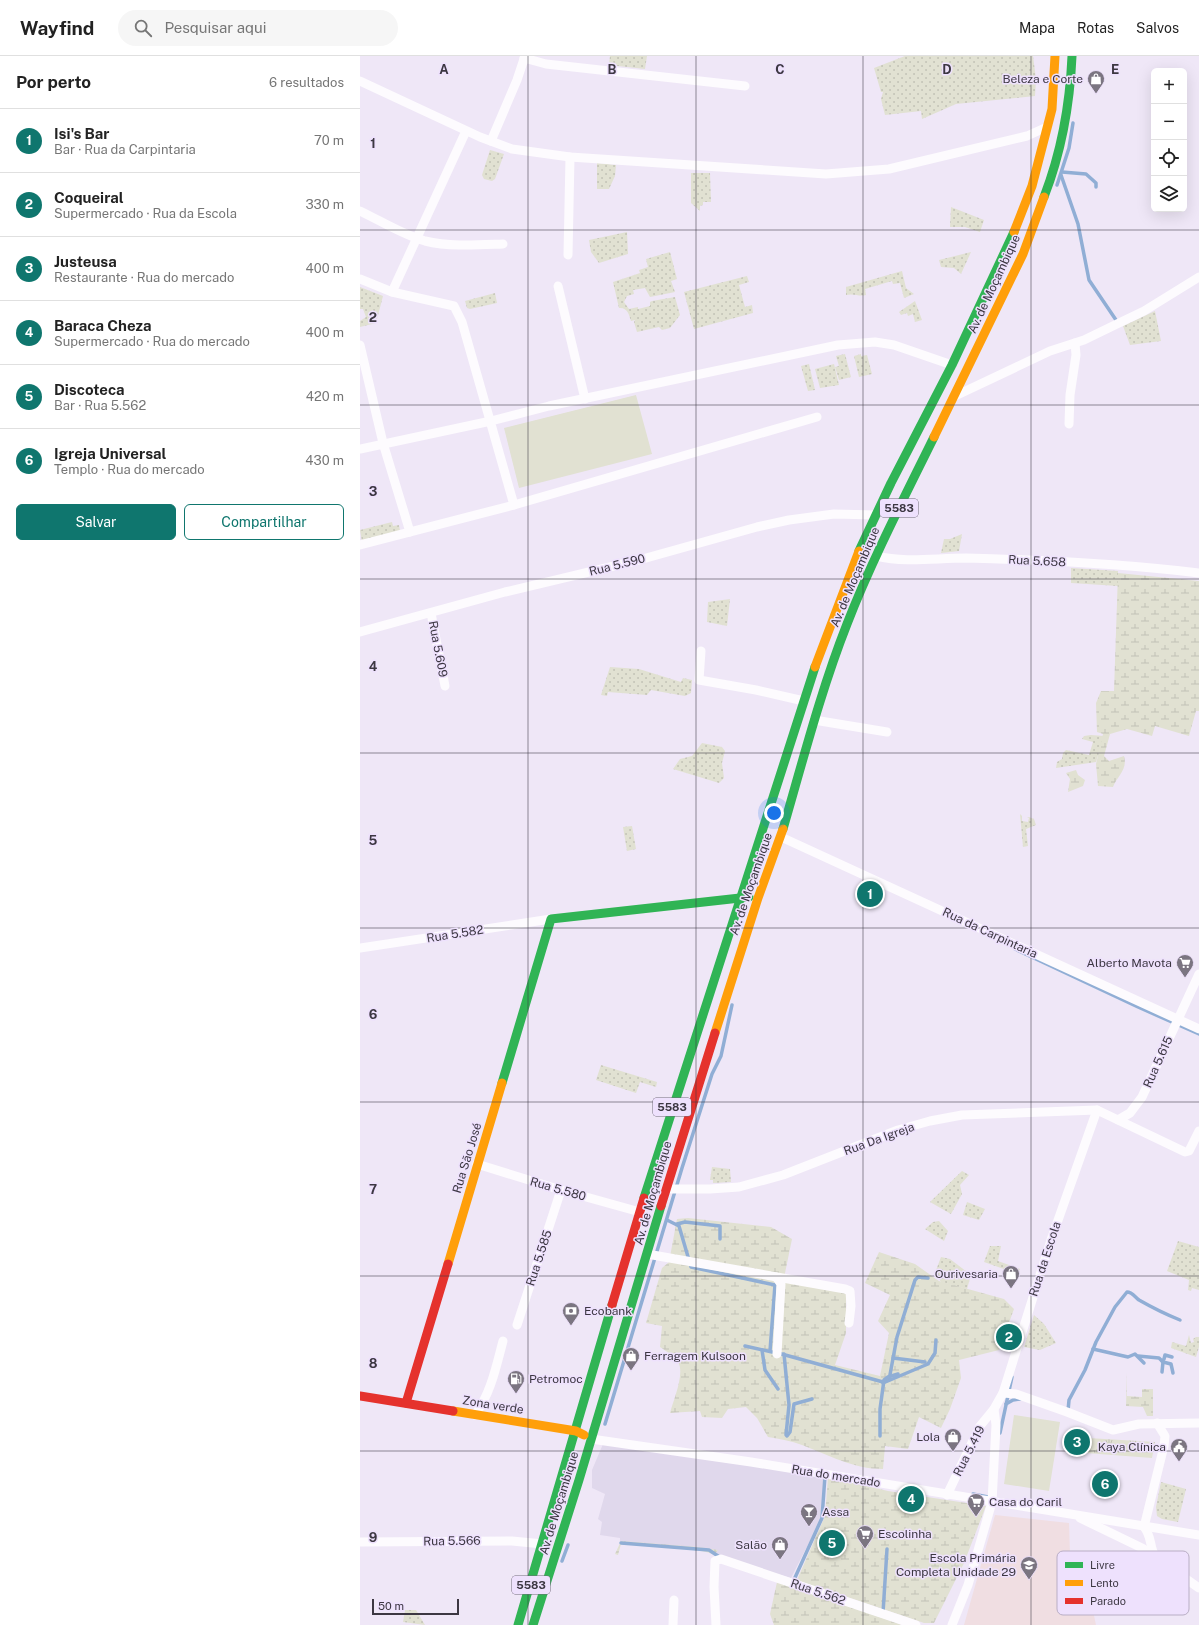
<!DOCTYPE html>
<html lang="pt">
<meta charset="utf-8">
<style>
body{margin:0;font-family:"Public Sans",sans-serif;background:#f6f6f6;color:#222}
.controls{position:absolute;right:12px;top:12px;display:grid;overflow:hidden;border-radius:6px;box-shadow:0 4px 16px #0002}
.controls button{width:36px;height:36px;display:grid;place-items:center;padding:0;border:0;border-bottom:1px solid #e0e0e0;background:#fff;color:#222;font:20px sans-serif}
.scale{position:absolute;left:12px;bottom:10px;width:87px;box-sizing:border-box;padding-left:4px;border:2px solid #3c3742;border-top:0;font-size:11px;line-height:14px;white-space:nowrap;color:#3c3742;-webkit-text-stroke:3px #eee1fd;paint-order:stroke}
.you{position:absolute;left:414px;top:757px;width:14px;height:14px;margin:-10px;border:3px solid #fff;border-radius:50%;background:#1a73e8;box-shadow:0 0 0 6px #1a73e833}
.badge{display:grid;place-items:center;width:26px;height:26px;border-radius:50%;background:#0f766e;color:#fff;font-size:13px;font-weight:700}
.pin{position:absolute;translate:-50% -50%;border:2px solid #fff;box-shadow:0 1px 4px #0006}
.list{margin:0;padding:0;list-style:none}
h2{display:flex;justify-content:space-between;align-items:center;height:52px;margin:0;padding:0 16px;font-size:17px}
h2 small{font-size:13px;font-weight:400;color:#767676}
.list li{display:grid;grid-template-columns:26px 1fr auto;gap:12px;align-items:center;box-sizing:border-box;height:64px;padding:0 16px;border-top:1px solid #e0e0e0}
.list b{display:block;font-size:15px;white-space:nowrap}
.list p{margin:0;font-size:13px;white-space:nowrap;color:#767676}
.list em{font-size:13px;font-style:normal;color:#767676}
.actions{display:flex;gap:8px;padding:12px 16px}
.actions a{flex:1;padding:9px 0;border:1px solid #0f766e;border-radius:6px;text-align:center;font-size:14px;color:#0f766e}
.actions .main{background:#0f766e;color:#fff}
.icon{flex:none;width:22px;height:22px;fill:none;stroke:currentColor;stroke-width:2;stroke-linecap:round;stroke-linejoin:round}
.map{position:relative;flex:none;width:839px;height:1569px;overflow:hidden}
header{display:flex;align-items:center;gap:24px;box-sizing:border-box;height:56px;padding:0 20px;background:#fff;border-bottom:1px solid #e0e0e0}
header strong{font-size:19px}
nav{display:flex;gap:22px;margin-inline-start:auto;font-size:14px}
.search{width:280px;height:36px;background:#f6f6f6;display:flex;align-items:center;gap:10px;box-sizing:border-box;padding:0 14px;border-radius:22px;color:#767676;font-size:15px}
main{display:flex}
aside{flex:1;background:#fff}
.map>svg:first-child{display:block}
</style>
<header>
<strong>Wayfind</strong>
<div class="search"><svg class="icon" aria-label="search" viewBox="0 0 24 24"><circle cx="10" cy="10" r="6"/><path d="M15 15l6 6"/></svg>Pesquisar aqui</div>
<nav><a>Mapa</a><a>Rotas</a><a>Salvos</a></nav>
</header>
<main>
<aside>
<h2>Por perto<small>6 resultados</small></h2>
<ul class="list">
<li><span class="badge">1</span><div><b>Isi's Bar</b><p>Bar · Rua da Carpintaria</p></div><em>70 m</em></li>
<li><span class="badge">2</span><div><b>Coqueiral</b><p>Supermercado · Rua da Escola</p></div><em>330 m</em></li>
<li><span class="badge">3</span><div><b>Justeusa</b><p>Restaurante · Rua do mercado</p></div><em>400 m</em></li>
<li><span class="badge">4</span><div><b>Baraca Cheza</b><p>Supermercado · Rua do mercado</p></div><em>400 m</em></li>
<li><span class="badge">5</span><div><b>Discoteca</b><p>Bar · Rua 5.562</p></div><em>420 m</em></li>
<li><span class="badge">6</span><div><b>Igreja Universal</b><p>Templo · Rua do mercado</p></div><em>430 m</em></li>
</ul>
<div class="actions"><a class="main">Salvar</a><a>Compartilhar</a></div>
</aside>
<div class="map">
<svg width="839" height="1569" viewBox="0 0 839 1569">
<defs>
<pattern id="grass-dots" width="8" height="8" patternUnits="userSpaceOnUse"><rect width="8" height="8" fill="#e1e1d2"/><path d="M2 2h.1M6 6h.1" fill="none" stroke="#c2c2b6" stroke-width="1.8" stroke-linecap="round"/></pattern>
<pattern id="wetland-marsh" width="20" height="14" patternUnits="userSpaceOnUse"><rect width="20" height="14" fill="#e1e1d2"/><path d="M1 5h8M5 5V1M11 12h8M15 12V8" fill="none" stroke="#c2c2b6"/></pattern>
<pattern id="park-tufts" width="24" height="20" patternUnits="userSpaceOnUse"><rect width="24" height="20" fill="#e1e1d2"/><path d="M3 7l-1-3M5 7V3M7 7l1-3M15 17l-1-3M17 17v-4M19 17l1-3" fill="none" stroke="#c2c2b6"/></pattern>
</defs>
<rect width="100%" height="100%" fill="#efe7f7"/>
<polygon fill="#e0d8ec" points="243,1388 465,1420 461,1463 431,1522 361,1502 352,1493 260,1486 260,1482 240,1479 242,1466 238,1463 245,1438 232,1432 232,1414"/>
<polygon fill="#f0dee2" points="635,1459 709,1467 710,1498 732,1550 736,1569 604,1569"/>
<g fill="url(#grass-dots)">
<polygon points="250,0 287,0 285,13 249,9"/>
<polygon points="545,0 673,0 676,23 675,40 596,48 562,63 561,55 525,59 521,43 523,36 521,36 514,12"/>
<polygon points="130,94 144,98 135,123 132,125 124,123 122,119"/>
<polygon points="237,107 256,109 255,120 249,133 237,133"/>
<polygon points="331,117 350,117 351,146 343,146 343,149 340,150 340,155 331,147"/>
<polygon points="591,151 624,164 620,176 605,171 590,171"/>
<polygon points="267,176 268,198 239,207 231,196 229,184"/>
<path d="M 310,196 L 317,223 L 311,225 L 315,236 L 290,241 L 285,232 L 273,234 L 274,238 L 267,240 L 264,246 L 269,253 L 278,251 L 278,253 L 290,250 L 290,246 L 292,245 L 315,241 L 320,259 L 310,272 L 302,274 L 299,271 L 277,276 L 274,266 L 275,264 L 271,265 C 269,258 267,251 259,252 L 253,226 L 280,217 L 279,214 L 288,211 L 286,203 Z"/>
<polygon points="611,196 601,218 594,212 581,211 579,204"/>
<path d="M 542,215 L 546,232 L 554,238 L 544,242 L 540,227 L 533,228 L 532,225 L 505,233 L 506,239 C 499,241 494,237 486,239 L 486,231 Z"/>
<polygon points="387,220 389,226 379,229 385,251 392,249 393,257 334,273 324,236"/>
<polygon points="0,231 23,240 16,267 0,271 0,265 6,261 3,253 0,253"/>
<polygon points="135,237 137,247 110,253 107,252 105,245"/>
<polygon points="555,245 562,264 555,266 553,258 548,260 547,257 541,259 539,256"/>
<polygon points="795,255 801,285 770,289 763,270"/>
<polygon points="485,298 491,321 479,324 475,311 479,310 476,300"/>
<polygon points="501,298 501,300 507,299 512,318 499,321 494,300"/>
<polygon points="449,308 455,334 448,335 441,310"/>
<polygon points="474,308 479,329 460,332 455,313"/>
<polygon points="32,466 33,470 39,469 40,475 2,486 0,474"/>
<polygon points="602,478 599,495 581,497 584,483 590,483"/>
<polygon points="711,512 758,515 758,530 711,527"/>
<polygon points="370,543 367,570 347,566 348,546"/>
<polygon points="250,611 279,613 321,626 323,622 332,624 331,637 325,640 291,634 287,639 248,636 247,640 241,639"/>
<polygon points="731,679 744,680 736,706 696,712 697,706 702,703 703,697 706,694 729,699 733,686 722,683 724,680"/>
<polygon points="342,687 362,691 365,695 362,707 364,722 359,727 313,713 320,703 332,700"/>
<polygon points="660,758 662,760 662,765 668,766 669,762 667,762 669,761 674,763 676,769 666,773 668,790 663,791"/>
<polygon points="272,770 276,793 267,795 263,771"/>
<polygon points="241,1009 297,1026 296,1031 280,1026 276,1037 236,1024"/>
<polygon points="352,1111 370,1113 371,1126 353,1127 353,1124 350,1124"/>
<polygon points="602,1115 609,1119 600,1129 602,1138 591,1158 570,1146"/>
<polygon points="607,1146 625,1153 619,1164 603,1159"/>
<polygon points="579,1165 588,1175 584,1185 565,1173 573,1166"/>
<polygon points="818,1185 839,1191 839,1234 832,1232 831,1235 828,1234 829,1224 807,1215"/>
<polygon points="630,1190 641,1190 638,1205 660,1213 658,1218 624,1206"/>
<polygon points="581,1201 590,1203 611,1219 607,1233 581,1226 575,1217"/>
<polygon points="674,1259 684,1268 696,1287 680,1294 664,1291"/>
<polygon points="829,1279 831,1287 834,1286 833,1283 836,1281 839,1281 839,1291 836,1301 811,1292 812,1286 826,1290"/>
<polygon points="801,1426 826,1433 818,1466 802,1463 797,1460 796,1451"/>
<polygon points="45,1554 56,1554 65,1569 43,1566"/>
</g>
<g fill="url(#wetland-marsh)">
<path d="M 758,517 L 839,525 L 839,655 L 836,655 L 829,680 L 795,670 L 792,680 L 767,673 L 750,678 L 744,700 L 749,705 L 764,700 C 768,714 757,720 753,731 L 738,730 L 736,708 L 743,678 L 737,676 L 736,647 L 741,635 L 754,635 Z"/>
<polygon points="716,714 718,719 725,724 723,730 708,736 710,723 706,717"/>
<path d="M 328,1162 L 411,1171 L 432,1183 L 424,1222 L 486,1237 L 486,1277 L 475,1309 L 520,1320 L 529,1277 L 518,1265 L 530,1239 L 505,1227 L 519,1196 L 555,1208 L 579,1225 L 644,1243 L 654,1253 L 639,1294 L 599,1304 L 601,1322 L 590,1353 L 581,1372 L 559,1361 L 548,1393 L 525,1390 L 523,1413 C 493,1413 469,1399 442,1389 C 431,1385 420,1383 408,1381 L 397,1362 L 386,1351 L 368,1353 L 362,1362 L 342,1361 L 340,1355 L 310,1357 C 313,1345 324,1320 319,1308 C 316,1300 307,1296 300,1291 L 302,1270 L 286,1267 L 302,1212 L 309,1206 L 317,1163 Z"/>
<polygon points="767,1316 767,1340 782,1341 782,1333 793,1333 793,1360 787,1360 783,1351 766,1350"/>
<polygon points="468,1421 528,1435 626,1450 604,1507 574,1567 564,1567 437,1524 465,1460"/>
<path d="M 261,1485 L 338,1491 L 358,1494 L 354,1499 C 346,1492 276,1490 261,1488 L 258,1499 L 255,1498 Z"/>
<polygon points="417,1526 540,1568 541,1569 414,1569 410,1558"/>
</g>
<polygon fill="url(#park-tufts)" points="728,1382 795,1386 792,1402 726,1397"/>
<g fill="#e1e1d2">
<polygon points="276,339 292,398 159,432 144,372"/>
<polygon points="654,1359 700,1366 689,1435 644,1428"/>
</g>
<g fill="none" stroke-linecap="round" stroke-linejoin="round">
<g stroke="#90aed5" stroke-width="3.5">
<polyline points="702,116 726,118 736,127 736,131"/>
<polyline points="701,119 718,168 729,224 756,264"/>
<polyline points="697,129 709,92 713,67"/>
<polyline points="655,893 778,951 839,978"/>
<polyline points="307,1164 319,1170 331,1211 415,1229 410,1295"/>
<polyline points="317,1168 325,1166 360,1170 360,1183"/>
<polyline points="385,1290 412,1296"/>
<polyline points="733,1293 768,1301 775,1298 784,1307"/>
<polyline points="402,1294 405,1314 418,1333"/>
<polyline points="418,1297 523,1326"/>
<polyline points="424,1298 429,1349 426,1379"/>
<polyline points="778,1300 799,1302 803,1306 802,1316"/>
<polyline points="533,1302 565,1306"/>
<polyline points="802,1305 804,1303 805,1299 812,1301"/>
<polyline points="803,1306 811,1308 813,1317"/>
<polyline points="529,1324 537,1281 555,1224 558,1221 568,1222"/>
<polyline points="523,1327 568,1308 575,1297 576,1284"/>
<polyline points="646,1348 653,1344 660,1343"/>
<path d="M 708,1355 L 709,1344 L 725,1314 L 736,1286 L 755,1251 L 767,1236 C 772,1236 775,1241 779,1244 C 793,1252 805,1258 820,1264"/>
<polyline points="245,1368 322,1112 352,1018 361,1000 372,949"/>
<polyline points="640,1377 652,1321"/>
<polyline points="427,1380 430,1376 434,1348 452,1343"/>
<polyline points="520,1380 520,1353 524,1324 528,1321 538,1318"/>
<polyline points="613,1438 628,1441"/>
<polyline points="261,1487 349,1494 361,1502"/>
<polyline points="202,1505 208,1489"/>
<polyline points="433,1526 462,1462 465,1420"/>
<polyline points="523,1557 527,1493"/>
</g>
<g stroke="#fdfbfe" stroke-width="9">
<polyline points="164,2 186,8 385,30"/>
<polyline points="0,25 120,81 152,93 210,101 466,118 529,113 667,80 687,71"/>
<polyline points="131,85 157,24 165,0"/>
<path d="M 0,155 C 21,165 43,179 65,185 C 90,191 117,189 143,188"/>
<polyline points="208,199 210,101"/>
<polyline points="0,223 32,236 94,250 102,266 154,449"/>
<polyline points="198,230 225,343"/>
<polyline points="32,236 106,75"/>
<polyline points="0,289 23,387 50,476"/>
<polyline points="595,340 690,295 724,284 759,267 784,255 839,221"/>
<polyline points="709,368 710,339 716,299 715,287"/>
<polyline points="0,393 131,365 189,350 478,289 515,286 534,289 592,309"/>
<polyline points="0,489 154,449 457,361"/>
<path d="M 516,500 C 547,507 574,502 606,502 C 684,504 762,508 839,517"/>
<polyline points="71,557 85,630"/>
<polyline points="0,576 145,536 279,504 397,471 429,464 474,458 516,459"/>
<polyline points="341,595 339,624 396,634 444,645"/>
<polyline points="454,664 527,676"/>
<polyline points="421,781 839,973"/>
<polyline points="0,892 191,863"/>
<polyline points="758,1064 825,1096 829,1095 839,1075"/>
<polyline points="117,1108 201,1134 280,1156"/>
<polyline points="307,1133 350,1133 379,1131 423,1119 538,1074 570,1065 602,1059 737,1054 758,1064 770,1057 782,1041 839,918"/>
<polyline points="287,1198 485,1233 490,1235 491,1250 489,1267"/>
<polyline points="416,1221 421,1228 417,1298"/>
<polyline points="157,1269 201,1134"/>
<polyline points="643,1337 656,1338 707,1356 753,1374 779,1368 839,1367"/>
<path d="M 115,1359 C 131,1337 136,1311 143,1285"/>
<polyline points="231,1383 391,1406 839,1479"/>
<polyline points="587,1439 620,1370 634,1353 643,1337 691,1184 737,1054"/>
<polyline points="720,1462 782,1492 839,1532"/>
<polyline points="0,1486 152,1485 183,1488"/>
<path d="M 795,1500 C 789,1490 792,1480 784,1471 L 804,1390 L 805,1380 L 797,1367"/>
<polyline points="313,1569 314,1544"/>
<polyline points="356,1569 354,1531 355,1505 361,1503 556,1569"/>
<polyline points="592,1569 608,1529 632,1446 636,1369 634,1353"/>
</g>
<g stroke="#30b455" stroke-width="9">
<path d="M 684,141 C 701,97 710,47 712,0"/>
<polyline points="499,495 531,427 592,309 654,176"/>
<path d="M 423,773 C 443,704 461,634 487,568 C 512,504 544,442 574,381"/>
<polyline points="142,1027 191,863 389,841"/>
<polyline points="284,1142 455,611"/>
<polyline points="158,1569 252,1249"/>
<polyline points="173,1569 219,1424 301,1150"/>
</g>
<g stroke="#ff9f0a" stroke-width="9">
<polyline points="654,176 672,130 692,53 695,0"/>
<polyline points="574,381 663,198 684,141"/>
<polyline points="455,611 499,495"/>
<polyline points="355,977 398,842 423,773"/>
<polyline points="88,1208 142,1027"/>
<polyline points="93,1355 216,1375 224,1379"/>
</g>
<g stroke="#e5322d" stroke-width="9">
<polyline points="301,1150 355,977"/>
<polyline points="252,1249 284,1142"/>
<polyline points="0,1340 93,1355"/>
<polyline points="46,1347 88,1208"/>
</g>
</g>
<path fill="none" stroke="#3c3742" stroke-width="1" stroke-opacity="0.55" d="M 168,0 L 168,1569M 336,0 L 336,1569M 503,0 L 503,1569M 671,0 L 671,1569M 0,174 L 839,174M 0,349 L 839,349M 0,523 L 839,523M 0,697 L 839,697M 0,872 L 839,872M 0,1046 L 839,1046M 0,1220 L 839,1220M 0,1395 L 839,1395"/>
<defs>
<symbol id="shop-pin" viewBox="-11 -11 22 30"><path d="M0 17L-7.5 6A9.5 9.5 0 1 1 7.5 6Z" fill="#7b7581" stroke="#eee1fd"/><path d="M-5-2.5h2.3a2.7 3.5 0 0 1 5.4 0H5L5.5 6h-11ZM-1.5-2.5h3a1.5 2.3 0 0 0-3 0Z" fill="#fff"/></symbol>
<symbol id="supermarket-pin" viewBox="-11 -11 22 30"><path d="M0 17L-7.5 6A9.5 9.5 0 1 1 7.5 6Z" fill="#7b7581" stroke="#eee1fd"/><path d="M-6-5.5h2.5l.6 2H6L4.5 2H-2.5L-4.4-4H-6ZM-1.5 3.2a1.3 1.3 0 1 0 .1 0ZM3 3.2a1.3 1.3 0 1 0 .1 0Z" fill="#fff"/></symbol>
<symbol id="bank-pin" viewBox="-11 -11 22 30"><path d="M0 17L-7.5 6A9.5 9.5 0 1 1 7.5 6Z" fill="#7b7581" stroke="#eee1fd"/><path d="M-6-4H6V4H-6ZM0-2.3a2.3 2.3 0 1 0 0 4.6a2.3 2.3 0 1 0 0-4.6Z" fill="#fff"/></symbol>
<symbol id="fuel-pin" viewBox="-11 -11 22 30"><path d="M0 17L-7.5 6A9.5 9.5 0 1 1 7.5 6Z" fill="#7b7581" stroke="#eee1fd"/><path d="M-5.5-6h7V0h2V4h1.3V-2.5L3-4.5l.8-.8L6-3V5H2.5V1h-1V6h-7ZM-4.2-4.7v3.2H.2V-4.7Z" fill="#fff"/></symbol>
<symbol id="civic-pin" viewBox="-11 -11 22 30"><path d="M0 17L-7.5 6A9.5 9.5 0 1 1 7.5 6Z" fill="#7b7581" stroke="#eee1fd"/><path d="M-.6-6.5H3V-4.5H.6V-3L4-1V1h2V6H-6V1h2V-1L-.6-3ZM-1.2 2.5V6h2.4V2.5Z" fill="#fff"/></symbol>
<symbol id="bar-pin" viewBox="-11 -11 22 30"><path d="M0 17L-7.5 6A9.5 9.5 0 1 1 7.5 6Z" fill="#7b7581" stroke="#eee1fd"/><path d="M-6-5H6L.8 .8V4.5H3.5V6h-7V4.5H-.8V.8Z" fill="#fff"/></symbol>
<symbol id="school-pin" viewBox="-11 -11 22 30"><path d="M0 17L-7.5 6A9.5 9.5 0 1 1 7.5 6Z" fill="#7b7581" stroke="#eee1fd"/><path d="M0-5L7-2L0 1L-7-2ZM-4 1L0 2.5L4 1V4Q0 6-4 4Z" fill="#fff"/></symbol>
</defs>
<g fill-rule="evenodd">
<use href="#shop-pin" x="726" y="13" width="20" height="27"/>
<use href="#supermarket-pin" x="815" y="897" width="20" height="27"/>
<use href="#shop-pin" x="641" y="1208" width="20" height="27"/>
<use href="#bank-pin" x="201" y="1245" width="20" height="27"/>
<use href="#shop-pin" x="261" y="1290" width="20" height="27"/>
<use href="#fuel-pin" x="146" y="1313" width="20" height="27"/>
<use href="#shop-pin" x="583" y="1371" width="20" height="27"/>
<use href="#civic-pin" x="809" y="1381" width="20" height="27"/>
<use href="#supermarket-pin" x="606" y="1436" width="20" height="27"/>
<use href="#bar-pin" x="439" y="1446" width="20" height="27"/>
<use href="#supermarket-pin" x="495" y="1468" width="20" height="27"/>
<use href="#shop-pin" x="410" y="1479" width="20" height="27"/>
<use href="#school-pin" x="659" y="1499" width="20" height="27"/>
</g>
<g text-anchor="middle" stroke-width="3" stroke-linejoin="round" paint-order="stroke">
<g fill="#eee1fd" stroke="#716a7a" stroke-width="1">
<rect x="520" y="443" width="38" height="18" rx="3"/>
<rect x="293" y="1042" width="38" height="18" rx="3"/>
<rect x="152" y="1520" width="38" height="18" rx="3"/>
</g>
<g font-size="11" font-weight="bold" fill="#3c3742">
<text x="539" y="456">5583</text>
<text x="312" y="1055">5583</text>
<text x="171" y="1533">5583</text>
</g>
<g font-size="12" fill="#3c3742" stroke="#eee1fd" text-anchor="end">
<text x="723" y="27">Beleza e Corte</text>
<text x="812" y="911">Alberto Mavota</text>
<text x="638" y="1222">Ourivesaria</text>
<text x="224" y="1259" text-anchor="start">Ecobank</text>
<text x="284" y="1304" text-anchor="start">Ferragem Kulsoon</text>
<text x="169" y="1327" text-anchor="start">Petromoc</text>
<text x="580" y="1385">Lola</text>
<text x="806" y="1395">Kaya Clínica</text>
<text x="629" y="1450" text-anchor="start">Casa do Caril</text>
<text x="462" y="1460" text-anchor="start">Assa</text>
<text x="518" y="1482" text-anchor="start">Escolinha</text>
<text x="407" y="1493">Salão</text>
<text x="656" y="1506">Escola Primária<tspan x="656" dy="14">Completa Unidade 29</tspan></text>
</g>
<g font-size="12" fill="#3c3742" stroke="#eee1fd">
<text transform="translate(634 228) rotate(-65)" y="4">Av. de Moçambique</text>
<text transform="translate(677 505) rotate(3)" y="4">Rua 5.658</text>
<text transform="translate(257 509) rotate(-14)" y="4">Rua 5.590</text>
<text transform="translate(495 521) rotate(-67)" y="4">Av. de Moçambique</text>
<text transform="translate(78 593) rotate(79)" y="4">Rua 5.609</text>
<text transform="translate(391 828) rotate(-71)" y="4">Av. de Moçambique</text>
<text transform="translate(630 877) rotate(25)" y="4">Rua da Carpintaria</text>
<text transform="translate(95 878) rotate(-9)" y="4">Rua 5.582</text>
<text transform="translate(798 1006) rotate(-66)" y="4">Rua 5.615</text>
<text transform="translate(519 1083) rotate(-20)" y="4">Rua Da Igreja</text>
<text transform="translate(107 1102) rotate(-73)" y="4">Rua São José</text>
<text transform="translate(198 1133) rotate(16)" y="4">Rua 5.580</text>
<text transform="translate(293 1137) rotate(-74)" y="4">Av. de Moçambique</text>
<text transform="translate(179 1202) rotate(-72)" y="4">Rua 5.585</text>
<text transform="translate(685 1203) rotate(-72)" y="4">Rua da Escola</text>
<text transform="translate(133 1349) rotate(9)" y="4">Zona verde</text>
<text transform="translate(609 1395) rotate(-63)" y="4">Rua 5.419</text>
<text transform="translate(476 1420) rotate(9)" y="4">Rua do mercado</text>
<text transform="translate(199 1447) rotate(-73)" y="4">Av. de Moçambique</text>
<text transform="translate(92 1485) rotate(-1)" y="4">Rua 5.566</text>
<text transform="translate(458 1536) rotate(19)" y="4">Rua 5.562</text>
</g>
</g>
<rect x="697" y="1495" width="132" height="64" rx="6" fill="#eee1fd" stroke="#b9aec5" stroke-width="1"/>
<rect x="705" y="1506" width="18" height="6" fill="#30b455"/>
<rect x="705" y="1524" width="18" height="6" fill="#ff9f0a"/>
<rect x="705" y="1542" width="18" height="6" fill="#e5322d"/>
<g font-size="11" fill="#3c3742">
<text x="730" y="1513">Livre</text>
<text x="730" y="1531">Lento</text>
<text x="730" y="1549">Parado</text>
</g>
<g font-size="13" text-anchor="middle" font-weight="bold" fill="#3c3742" stroke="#eee1fd" stroke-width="3" stroke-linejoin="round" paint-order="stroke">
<text x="84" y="18">A</text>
<text x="252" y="18">B</text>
<text x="420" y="18">C</text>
<text x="587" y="18">D</text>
<text x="755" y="18">E</text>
<text x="13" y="92">1</text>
<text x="13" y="266">2</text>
<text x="13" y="440">3</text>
<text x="13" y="615">4</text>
<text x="13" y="789">5</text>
<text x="13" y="963">6</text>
<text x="13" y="1138">7</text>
<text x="13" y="1312">8</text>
<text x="13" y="1486">9</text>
</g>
</svg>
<div class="controls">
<button>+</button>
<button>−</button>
<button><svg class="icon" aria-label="locate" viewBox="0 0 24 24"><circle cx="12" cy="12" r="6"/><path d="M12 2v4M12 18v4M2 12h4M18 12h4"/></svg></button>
<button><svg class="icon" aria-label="layers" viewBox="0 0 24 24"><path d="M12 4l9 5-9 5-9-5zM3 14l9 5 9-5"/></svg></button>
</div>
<div class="scale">50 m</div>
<div class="you"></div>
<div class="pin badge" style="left:510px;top:838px">1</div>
<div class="pin badge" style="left:649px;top:1281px">2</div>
<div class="pin badge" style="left:717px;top:1386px">3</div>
<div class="pin badge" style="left:551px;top:1443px">4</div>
<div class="pin badge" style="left:472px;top:1487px">5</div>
<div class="pin badge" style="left:745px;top:1428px">6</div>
</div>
</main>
